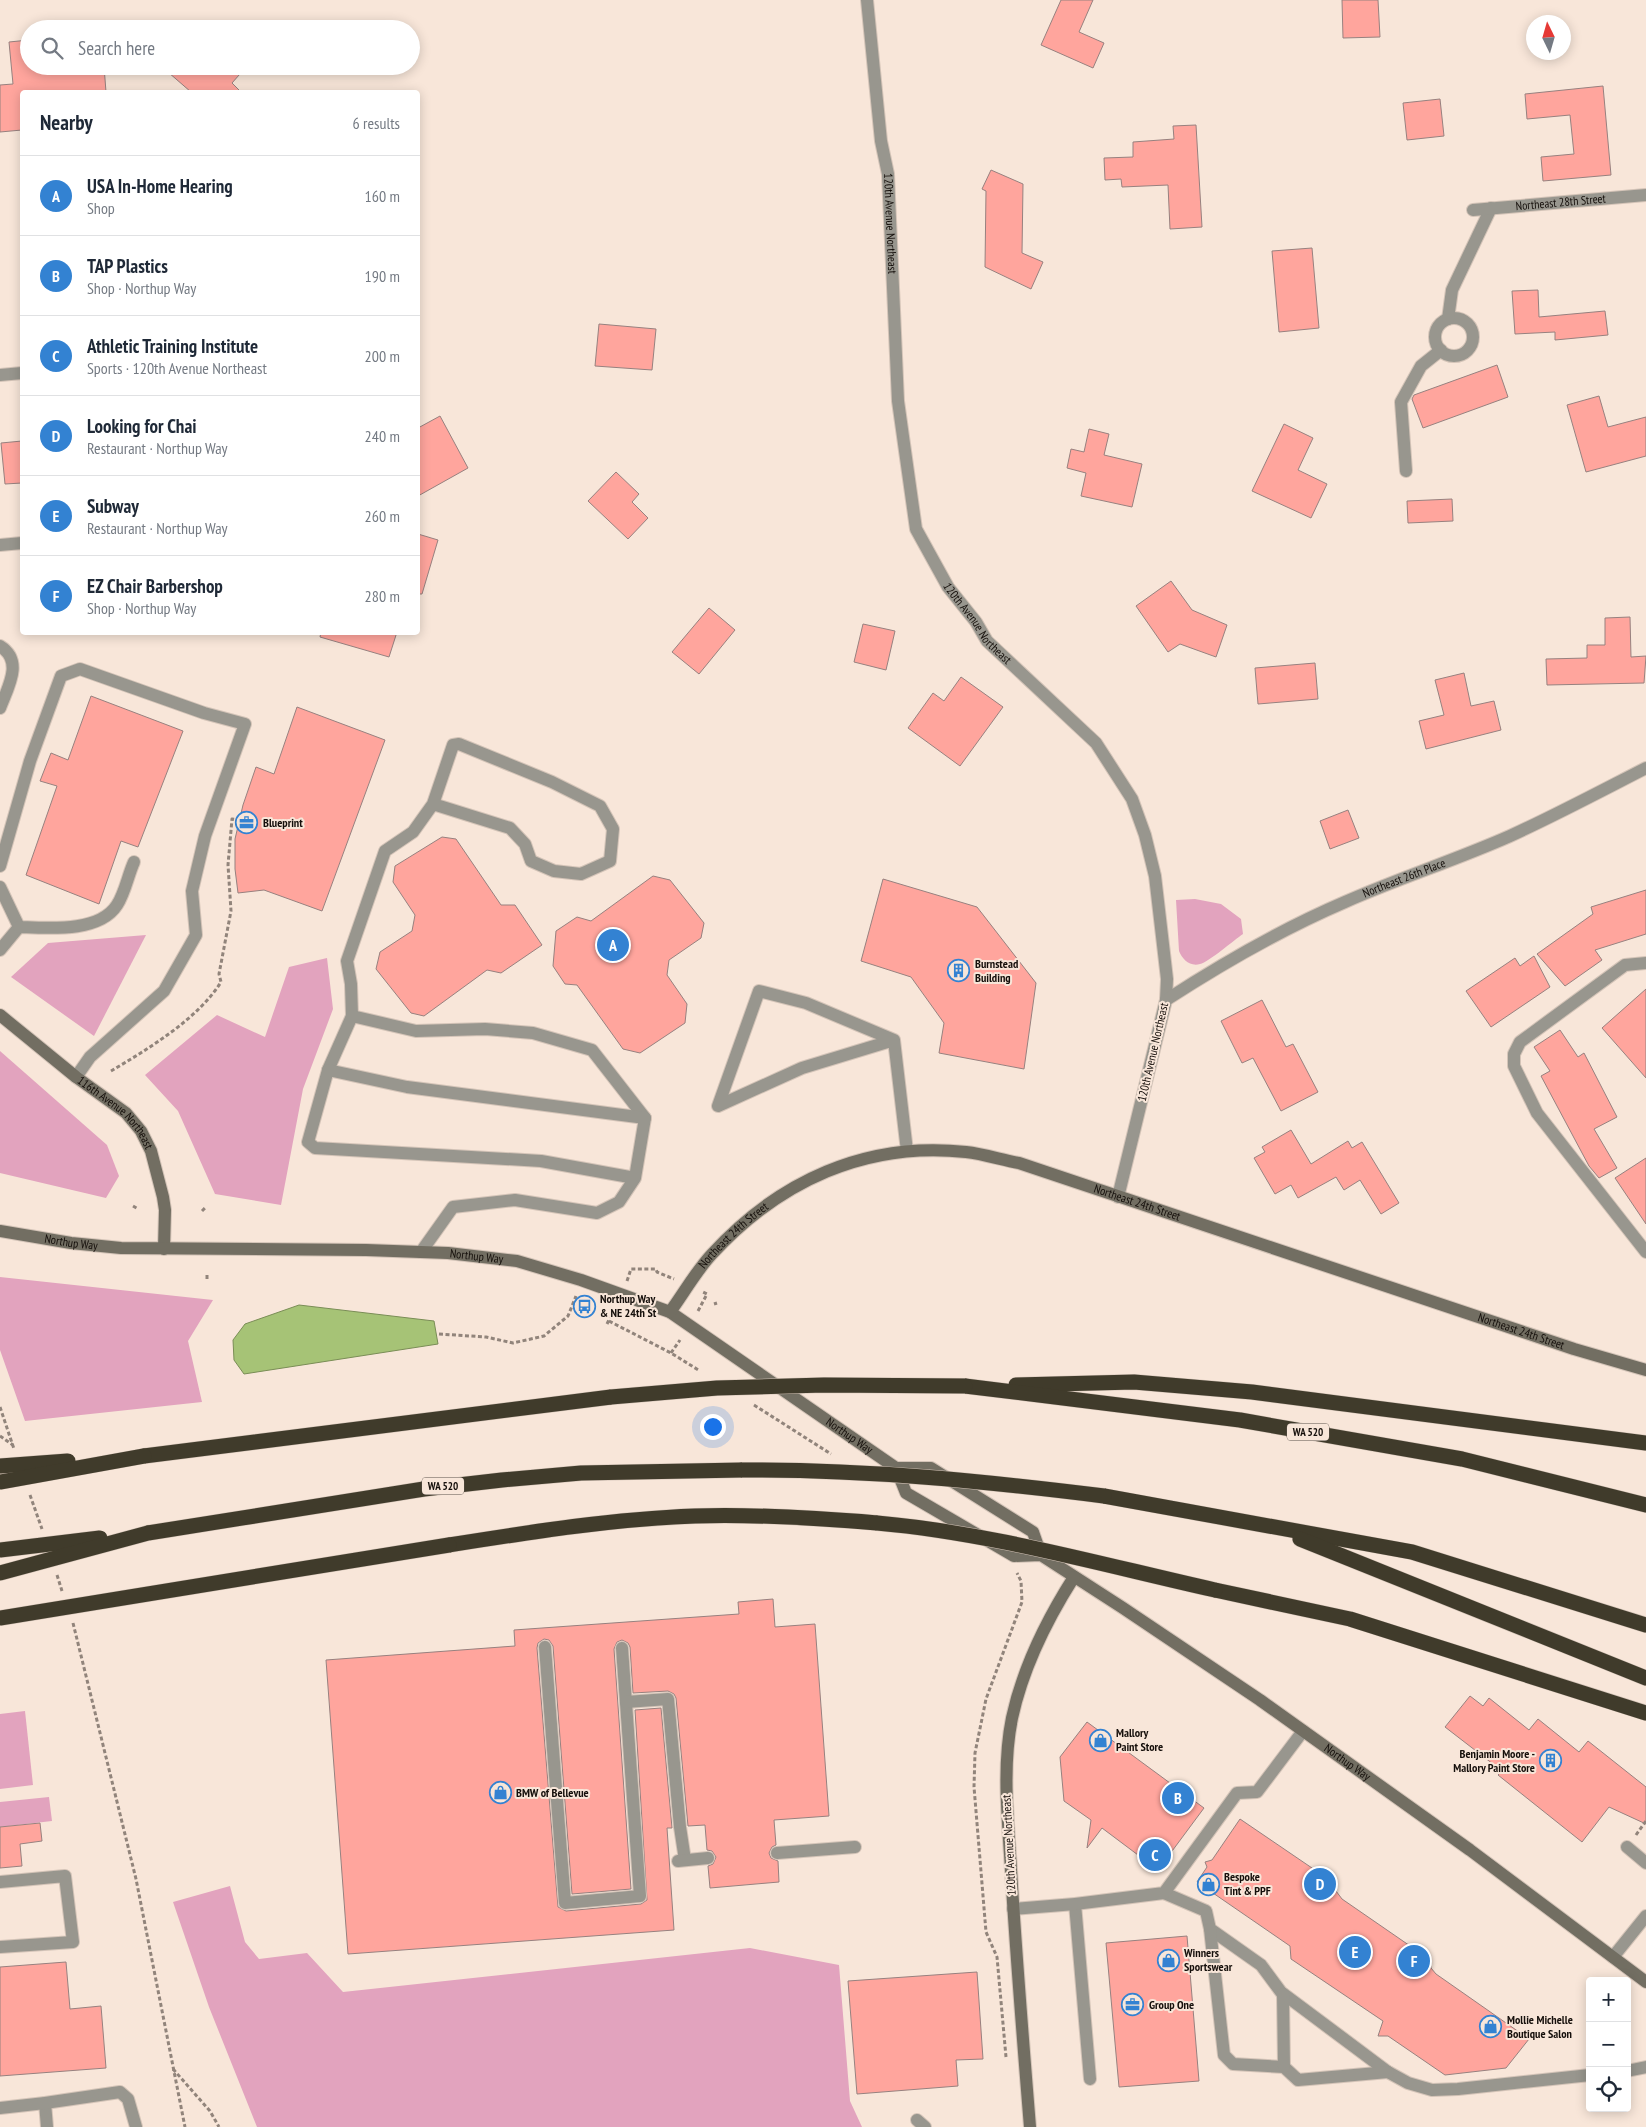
<!DOCTYPE html>
<meta charset="utf-8">
<style>
body{margin:0;font-family:"PT Sans Narrow",sans-serif;background:#f2f2f3;color:#1f2937}
.controls{position:absolute;right:15px;bottom:15px;display:grid;overflow:hidden;border-radius:5px;box-shadow:0 2px 12px #0003}
.controls button{width:45px;height:45px;display:grid;place-items:center;padding:0;border:0;border-bottom:1px solid #e0e1e3;background:#fff;color:#1f2937;font:25px sans-serif}
.compass{position:absolute;left:1526px;top:15px;width:45px;height:45px;border-radius:50%;background:#fff;box-shadow:0 2px 12px #0003;rotate:355deg}
.you{position:absolute;left:712px;top:1426px;width:18px;height:18px;margin:-12px;border:4px solid #fff;border-radius:50%;background:#1a73e8;box-shadow:0 0 0 8px #1a73e833}
.badge{display:grid;place-items:center;width:32px;height:32px;border-radius:50%;background:#3382d2;color:#fff;font-size:16px;font-weight:700}
.pin{position:absolute;translate:-50% -50%;border:2px solid #fff;box-shadow:0 1px 5px #0006}
.list{margin:0;padding:0;list-style:none}
h2{display:flex;justify-content:space-between;align-items:center;height:65px;margin:0;padding:0 20px;font-size:21px}
h2 small{font-size:16px;font-weight:400;color:#747a83}
.list li{display:grid;grid-template-columns:32px 1fr auto;gap:15px;align-items:center;box-sizing:border-box;height:80px;padding:0 20px;border-top:1px solid #e0e1e3}
.list b{display:block;font-size:19px;white-space:nowrap}
.list p{margin:0;font-size:16px;white-space:nowrap;color:#747a83}
.list em{font-size:16px;font-style:normal;color:#747a83}
.icon{flex:none;width:28px;height:28px;fill:none;stroke:currentColor;stroke-width:2;stroke-linecap:round;stroke-linejoin:round}
.map{position:relative;flex:none;width:1646px;height:2127px;overflow:hidden}
.search{position:absolute;background:#fff;box-shadow:0 2px 12px #0003;left:20px;top:20px;width:400px;height:55px;display:flex;align-items:center;gap:12px;box-sizing:border-box;padding:0 18px;border-radius:28px;color:#747a83;font-size:19px}
.panel{position:absolute;background:#fff;box-shadow:0 2px 12px #0003;left:20px;top:90px;width:400px;height:545px;border-radius:5px}
.map>svg:first-child{display:block}
</style>
<div class="map">
<svg width="1646" height="2127" viewBox="0 0 1646 2127">
<rect width="100%" height="100%" fill="#f8e6d9"/>
<g fill="#e2a3be">
<path d="M 1195,899 L 1221,904 L 1241,919 L 1243,934 C 1234,940 1209,962 1200,964 C 1190,967 1182,959 1179,951 L 1176,900 Z"/>
<polygon points="146,935 94,1036 11,977 48,943"/>
<polygon points="327,958 333,1009 303,1089 281,1205 215,1194 178,1111 145,1075 217,1015 265,1037 289,967"/>
<polygon points="0,1051 107,1145 119,1176 106,1198 0,1173"/>
<polygon points="0,1277 213,1300 188,1341 202,1402 25,1421 0,1350"/>
<polygon points="25,1711 33,1785 0,1789 0,1714"/>
<polygon points="49,1797 52,1821 0,1827 0,1802"/>
<polygon points="230,1886 245,1942 259,1959 307,1953 343,1992 750,1948 839,1965 850,2101 862,2127 257,2127 209,2007 173,1902"/>
</g>
<polygon fill="#a6c376" stroke="#7a8d56" points="299,1305 434,1321 438,1344 244,1374 234,1360 233,1340 245,1324"/>
<g fill="#ffa59d" stroke="#97817f">
<polygon points="1061,0 1093,0 1079,32 1104,43 1093,68 1041,45"/>
<polygon points="1342,0 1378,0 1380,37 1343,38"/>
<polygon points="29,40 29,66 104,66 106,92 22,92 22,130 0,132 0,85 13,84 9,42"/>
<polygon points="161,66 247,66 232,83 241,92 191,92"/>
<polygon points="1603,86 1611,175 1543,181 1541,157 1574,154 1570,115 1527,119 1525,94"/>
<polygon points="1440,99 1444,136 1407,140 1403,103"/>
<polygon points="1196,125 1202,227 1170,229 1168,185 1122,187 1121,179 1105,180 1104,158 1133,157 1133,142 1174,139 1173,126"/>
<polygon points="991,170 1023,184 1022,253 1043,262 1031,289 985,267 986,191 982,189"/>
<polygon points="1312,248 1319,328 1279,332 1272,251"/>
<polygon points="1538,290 1539,317 1605,311 1608,335 1555,340 1555,332 1515,334 1512,291"/>
<polygon points="599,324 656,329 652,370 595,366"/>
<polygon points="1497,365 1508,397 1423,428 1412,399 1414,395"/>
<polygon points="1599,396 1608,427 1646,417 1646,456 1586,472 1567,405"/>
<polygon points="440,416 468,468 418,496 418,428"/>
<polygon points="1284,424 1313,438 1298,470 1327,484 1311,518 1252,491"/>
<polygon points="1089,429 1109,434 1104,455 1142,464 1132,507 1081,496 1086,473 1067,468 1071,449 1084,452"/>
<polygon points="22,441 22,483 5,484 1,443"/>
<polygon points="616,472 639,494 632,502 648,518 628,539 588,501"/>
<polygon points="1452,499 1453,521 1408,523 1407,501"/>
<polygon points="418,534 438,540 422,594 418,594"/>
<polygon points="1171,581 1192,610 1227,625 1216,657 1180,644 1168,652 1136,606"/>
<polygon points="709,608 735,630 699,674 672,652"/>
<polygon points="1630,617 1631,657 1646,656 1644,683 1547,685 1546,659 1587,658 1587,645 1605,645 1605,618"/>
<polygon points="863,624 895,631 886,670 854,662"/>
<polygon points="321,632 397,632 389,657 320,637"/>
<polygon points="1315,663 1318,699 1258,704 1255,668"/>
<polygon points="1464,673 1471,706 1494,701 1501,730 1426,749 1419,721 1444,715 1435,680"/>
<polygon points="961,677 1003,707 960,766 908,728 933,693 944,701"/>
<polygon points="91,696 183,731 138,847 121,841 99,904 26,875 57,786 40,781 51,753 68,760"/>
<polygon points="297,707 385,740 322,911 264,890 238,893 235,869 235,839 243,805 256,767 274,774"/>
<polygon points="1348,810 1359,838 1330,849 1320,821"/>
<polygon points="442,837 456,839 501,905 515,905 542,945 501,973 487,970 424,1016 411,1013 376,969 380,952 412,931 415,915 393,882 395,866"/>
<polygon points="653,876 670,880 704,923 701,938 669,960 667,975 687,1004 685,1023 640,1053 623,1049 577,985 565,984 553,966 556,931 577,917 591,921"/>
<polygon points="883,879 977,907 1036,983 1024,1069 939,1053 944,1023 911,977 861,961"/>
<polygon points="1646,890 1646,934 1595,950 1602,960 1565,986 1537,954 1593,914 1591,907"/>
<polygon points="1534,956 1550,987 1491,1027 1466,991 1515,958 1520,966"/>
<polygon points="1646,989 1646,1078 1602,1028"/>
<polygon points="1262,1000 1286,1047 1293,1044 1318,1092 1281,1111 1253,1058 1242,1063 1221,1021"/>
<polygon points="1560,1030 1578,1057 1584,1053 1617,1117 1594,1129 1617,1168 1599,1178 1589,1166 1541,1076 1550,1071 1534,1047"/>
<polygon points="1291,1130 1311,1164 1348,1141 1352,1148 1362,1142 1399,1203 1381,1214 1360,1180 1344,1190 1336,1177 1298,1198 1291,1185 1275,1194 1254,1158 1265,1152 1262,1147"/>
<polygon points="1646,1158 1646,1224 1615,1178"/>
<polygon points="773,1599 775,1627 815,1624 829,1816 774,1820 776,1845 772,1847 769,1853 771,1858 778,1861 779,1882 710,1888 708,1866 713,1864 716,1857 712,1851 707,1850 705,1825 688,1826 676,1698 674,1694 668,1691 633,1693 630,1647 628,1643 622,1640 617,1642 614,1649 631,1889 572,1894 553,1646 549,1640 544,1639 538,1643 537,1648 558,1907 566,1911 641,1904 647,1900 635,1710 661,1708 672,1828 667,1828 674,1930 348,1954 326,1660 515,1646 514,1630 739,1614 738,1602"/>
<polygon points="1470,1696 1483,1706 1489,1698 1529,1730 1538,1719 1579,1752 1588,1741 1646,1787 1646,1824 1609,1807 1582,1842 1498,1775 1502,1771 1445,1727"/>
<polygon points="1087,1722 1204,1808 1158,1870 1102,1828 1087,1848 1091,1820 1064,1801 1060,1757"/>
<polygon points="1240,1819 1334,1883 1336,1891 1342,1899 1429,1959 1431,1968 1436,1974 1529,2039 1506,2068 1445,2075 1388,2036 1378,2036 1383,2021 1291,1959 1290,1946 1197,1882 1207,1867 1205,1862 1212,1860"/>
<polygon points="40,1823 42,1841 20,1844 22,1866 0,1868 0,1827"/>
<polygon points="1187,1936 1199,2081 1119,2087 1106,1943"/>
<polygon points="66,1962 70,2009 101,2006 106,2068 0,2076 0,1967"/>
<polygon points="977,1972 983,2059 956,2060 958,2086 857,2094 848,1981"/>
</g>
<g fill="none" stroke-linecap="round" stroke-linejoin="round">
<defs>
<g id="lane">
<circle cx="1454" cy="337" r="19"/>
<polyline points="1448,319 1452,290 1491,208"/>
<polyline points="0,375 22,373"/>
<polyline points="1406,471 1401,402 1421,366 1441,350"/>
<polyline points="0,545 22,543"/>
<path d="M 0,646 C 24,661 8,687 0,708"/>
<polyline points="0,866 30,761 61,676 80,669 204,713 245,724 205,836 192,891 196,935 164,991 90,1057 76,1077"/>
<polyline points="0,887 19,927 0,950"/>
<path d="M 19,927 C 48,928 99,933 117,905 C 125,893 128,875 134,862"/>
<polyline points="1646,963 1625,965 1520,1042 1514,1054 1514,1066 1537,1113 1646,1252"/>
<polyline points="352,1016 351,984 347,961 385,851 413,832 433,804 453,745 459,744 552,782 600,806 613,829 610,861 581,874 554,871 531,861 525,844 510,828 433,804"/>
<polyline points="894,1040 802,1068 718,1106 759,991 806,1003 894,1040 907,1151"/>
<polyline points="328,1070 352,1016 416,1031 485,1029 533,1033 592,1050 645,1118"/>
<polyline points="421,1252 453,1207 515,1200 597,1213 619,1202 635,1178 541,1161 315,1148 308,1142 328,1070 407,1087 645,1118 635,1178"/>
<polyline points="545,1647 565,1903 640,1896 622,1648"/>
<polyline points="626,1702 668,1699 680,1827 685,1860"/>
<polyline points="1627,1847 1646,1863"/>
<polyline points="777,1853 855,1847"/>
<polyline points="678,1861 708,1858"/>
<polyline points="0,1882 65,1876 73,1942 0,1947"/>
<polyline points="1164,1893 1206,1911 1210,1929 1261,1965 1281,1992 1388,2072 1408,2083 1432,2090 1458,2089 1590,2075"/>
<polyline points="1075,1904 1090,2079"/>
<polyline points="1013,1909 1075,1904 1164,1893 1237,1793 1257,1792 1303,1731"/>
<polyline points="1210,1929 1224,2055 1233,2064 1284,2067 1298,2080 1388,2072"/>
<polyline points="1613,1957 1646,1916"/>
<polyline points="1283,1994 1284,2067"/>
<polyline points="1627,2071 1646,2067"/>
<polyline points="45,2103 47,2127"/>
<polyline points="0,2108 45,2103 120,2092 128,2099 136,2127"/>
<polyline points="917,2120 925,2127"/>
</g>
<g id="street">
<path id="s1" d="M 867,0 L 881,141 L 888,174 L 898,401 L 916,529 L 948,587 L 976,622 L 987,641 L 1096,743 L 1132,799 L 1145,835 L 1155,876 L 1167,979 L 1166,1000 L 1118,1197"/>
<path id="s2" d="M 1473,210 L 1646,195"/>
<path id="s3" d="M 1166,1000 C 1223,963 1282,929 1345,902 C 1399,878 1456,860 1510,836 C 1556,815 1601,791 1646,768"/>
</g>
<g id="secondary">
<path id="s4" d="M 0,1015 L 76,1077 L 126,1113 L 141,1131 L 151,1151 L 163,1197 L 165,1210 L 164,1249"/>
<path id="s5" d="M 0,1231 L 71,1243 L 121,1248 L 366,1250 L 448,1253 L 517,1261 L 581,1280 L 670,1312 L 896,1468 L 931,1468 L 1033,1532 L 1041,1555"/>
<path id="s6" d="M 670,1312 C 684,1293 696,1271 712,1254 C 779,1181 866,1141 966,1152 C 984,1154 1002,1160 1019,1163 L 1574,1349 L 1646,1370"/>
<path id="s7" d="M 896,1468 L 906,1493 L 1014,1556 L 1041,1555 L 1123,1608 L 1260,1700 L 1470,1850 L 1646,1982"/>
<path d="M 1030,2127 C 1023,2041 1016,1955 1011,1870 C 1008,1820 1002,1767 1012,1718 C 1023,1667 1046,1621 1074,1577"/>
</g>
<g id="highway">
<polyline points="1016,1385 1134,1382 1252,1392 1646,1443"/>
<polyline points="965,1386 1240,1420 1462,1459 1646,1505"/>
<polyline points="144,1456 611,1397"/>
<polyline points="1104,1496 1412,1552 1646,1625"/>
<polyline points="148,1533 424,1489 502,1480 581,1473 742,1470"/>
<polyline points="1300,1539 1646,1678"/>
<path d="M 449,1545 C 531,1532 612,1519 695,1516 C 755,1514 817,1518 877,1523"/>
<polyline points="1215,1590 1350,1619 1646,1713"/>
</g>
</defs>
<use href="#lane" stroke="#d4c4b8" stroke-width="14"/>
<use href="#street" stroke="#d4c4b8" stroke-width="14"/>
<use href="#secondary" stroke="#d4c4b8" stroke-width="14"/>
<use href="#highway" stroke="#d4c4b8" stroke-width="16"/>
<g stroke="#91847b" stroke-width="3" stroke-dasharray="4 2.5" stroke-linecap="butt">
<path d="M 111,1071 C 148,1049 198,1019 221,982 L 219,974 L 231,911 L 228,865 L 232,819 L 239,820"/>
<polyline points="133,1206 138,1209"/>
<polyline points="202,1211 205,1208"/>
<polyline points="207,1275 207,1280"/>
<polyline points="627,1281 631,1269 656,1269 657,1272 674,1279"/>
<polyline points="714,1304 717,1303"/>
<polyline points="698,1311 707,1294 703,1292"/>
<polyline points="609,1321 671,1353 700,1371"/>
<polyline points="607,1324 614,1309"/>
<polyline points="439,1334 486,1337 513,1343 544,1336 568,1316 576,1296"/>
<polyline points="671,1353 680,1340"/>
<polyline points="754,1405 831,1454"/>
<polyline points="0,1407 14,1449"/>
<polyline points="0,1436 13,1445"/>
<polyline points="30,1495 42,1529"/>
<polyline points="57,1575 62,1591"/>
<polyline points="73,1623 136,1879 185,2127"/>
<polyline points="1636,1835 1646,1821"/>
<polyline points="1006,2057 997,1957 986,1932 974,1787 975,1753 986,1699 1022,1602 1021,1581 1017,1573"/>
<polyline points="173,2069 210,2111 219,2127"/>
</g>
<use href="#lane" stroke="#98968e" stroke-width="12"/>
<use href="#street" stroke="#98968e" stroke-width="12"/>
<use href="#secondary" stroke="#726e62" stroke-width="12"/>
<use href="#highway" stroke="#403b2b" stroke-width="15"/>
<defs>
<g id="highway-bridge">
<polyline points="611,1397 717,1388 824,1385 965,1386"/>
<polyline points="0,1466 68,1461"/>
<path d="M 742,1470 C 863,1469 983,1481 1104,1496"/>
<polyline points="0,1482 144,1456"/>
<path d="M 877,1523 C 991,1533 1103,1565 1215,1590"/>
<polyline points="0,1550 100,1538"/>
<polyline points="0,1573 148,1533"/>
<polyline points="0,1618 449,1545"/>
</g>
</defs>
<use href="#highway-bridge" stroke="#d4c4b8" stroke-width="16" stroke-linecap="butt"/>
<use href="#highway-bridge" stroke="#403b2b" stroke-width="15"/>
</g>
<defs>
<symbol id="office-ring" viewBox="-11 -11 22 22"><circle r="9.5" fill="#f8e6d9" stroke="#3382d2" stroke-width="1.5"/><path d="M-6-3h4V-5.5h4V-3h4V5H-6ZM-1-4.5V-3h2v-1.5ZM-6 0V1H6V0Z" fill="#3382d2"/></symbol>
<symbol id="building-ring" viewBox="-11 -11 22 22"><circle r="9.5" fill="#f8e6d9" stroke="#3382d2" stroke-width="1.5"/><path d="M-4-6H4V6H1V3H-1V6H-4ZM-2.5-4.3h1.7v1.8h-1.7ZM.8-4.3h1.7v1.8H.8ZM-2.5-1h1.7V.8h-1.7ZM.8-1h1.7V.8H.8Z" fill="#3382d2"/></symbol>
<symbol id="bus-ring" viewBox="-11 -11 22 22"><circle r="9.5" fill="#f8e6d9" stroke="#3382d2" stroke-width="1.5"/><path d="M-5-6H5V4H4V6H2V4H-2V6H-4V4H-5ZM-3.5-4V0h7V-4ZM-3.5 1.2v1.5H-2V1.2ZM2 1.2v1.5H3.5V1.2Z" fill="#3382d2"/></symbol>
<symbol id="shop-ring" viewBox="-11 -11 22 22"><circle r="9.5" fill="#f8e6d9" stroke="#3382d2" stroke-width="1.5"/><path d="M-5-2.5h2.3a2.7 3.5 0 0 1 5.4 0H5L5.5 6h-11ZM-1.5-2.5h3a1.5 2.3 0 0 0-3 0Z" fill="#3382d2"/></symbol>
</defs>
<g fill-rule="evenodd">
<use href="#office-ring" x="234" y="810" width="25" height="25"/>
<use href="#building-ring" x="946" y="958" width="25" height="25"/>
<use href="#bus-ring" x="572" y="1294" width="25" height="25"/>
<use href="#shop-ring" x="1088" y="1728" width="25" height="25"/>
<use href="#building-ring" x="1538" y="1748" width="25" height="25"/>
<use href="#shop-ring" x="488" y="1780" width="25" height="25"/>
<use href="#shop-ring" x="1196" y="1872" width="25" height="25"/>
<use href="#shop-ring" x="1156" y="1948" width="25" height="25"/>
<use href="#office-ring" x="1120" y="1992" width="25" height="25"/>
<use href="#shop-ring" x="1478" y="2014" width="25" height="25"/>
</g>
<g text-anchor="middle" stroke-width="4" stroke-linejoin="round" paint-order="stroke">
<g fill="#f8e6d9" stroke="#595049" stroke-width="1">
<rect x="1287" y="1423.5" width="42" height="17" rx="4"/>
<rect x="422" y="1477.5" width="42" height="17" rx="4"/>
</g>
<g font-size="11" font-weight="bold" fill="#150f0b">
<text x="1308" y="1436">WA 520</text>
<text x="443" y="1490">WA 520</text>
</g>
<g font-size="12" fill="#150f0b" stroke="#f8e6d9">
<text dy="4" stroke="none"><textPath href="#s2" startOffset="88">Northeast 28th Street</textPath></text>
<text dy="4" stroke="none"><textPath href="#s1" startOffset="225">120th Avenue Northeast</textPath></text>
<text dy="4" stroke="none"><textPath href="#s1" startOffset="645">120th Avenue Northeast</textPath></text>
<text dy="4" stroke="none"><textPath href="#s3" startOffset="268">Northeast 26th Place</textPath></text>
<text transform="translate(1153 1052) rotate(-77)" y="4">120th Avenue Northeast</text>
<text dy="4" stroke="none"><textPath href="#s4" startOffset="152">116th Avenue Northeast</textPath></text>
<text dy="4" stroke="none"><textPath href="#s6" startOffset="535">Northeast 24th Street</textPath></text>
<text dy="4" stroke="none"><textPath href="#s6" startOffset="100">Northeast 24th Street</textPath></text>
<text dy="4" stroke="none"><textPath href="#s5" startOffset="72">Northup Way</textPath></text>
<text dy="4" stroke="none"><textPath href="#s5" startOffset="478">Northup Way</textPath></text>
<text dy="4" stroke="none"><textPath href="#s6" startOffset="940">Northeast 24th Street</textPath></text>
<text dy="4" stroke="none"><textPath href="#s5" startOffset="898">Northup Way</textPath></text>
<text dy="4" stroke="none"><textPath href="#s7" startOffset="549">Northup Way</textPath></text>
<text transform="translate(1009 1845) rotate(-93)" y="4">120th Avenue Northeast</text>
</g>
<g font-size="12" font-weight="bold" fill="#150f0b" stroke="#f8e6d9" text-anchor="start">
<text x="263" y="827">Blueprint</text>
<text x="975" y="968">Burnstead<tspan x="975" dy="14">Building</tspan></text>
<text x="600" y="1303">Northup Way<tspan x="600" dy="14">&amp; NE 24th St</tspan></text>
<text x="1116" y="1737">Mallory<tspan x="1116" dy="14">Paint Store</tspan></text>
<text x="1535" y="1758" text-anchor="end">Benjamin Moore -<tspan x="1535" dy="14">Mallory Paint Store</tspan></text>
<text x="516" y="1797">BMW of Bellevue</text>
<text x="1224" y="1881">Bespoke<tspan x="1224" dy="14">Tint &amp; PPF</tspan></text>
<text x="1184" y="1957">Winners<tspan x="1184" dy="14">Sportswear</tspan></text>
<text x="1149" y="2009">Group One</text>
<text x="1507" y="2024">Mollie Michelle<tspan x="1507" dy="14">Boutique Salon</tspan></text>
</g>
</g>
</svg>
<div class="controls">
<button>+</button>
<button>−</button>
<button><svg class="icon" aria-label="locate" viewBox="0 0 24 24"><circle cx="12" cy="12" r="6"/><path d="M12 2v4M12 18v4M2 12h4M18 12h4"/></svg></button>
</div>
<svg class="compass" viewBox="-18 -18 36 36"><path d="M0-13l5 13h-10z" fill="#e53935"/><path d="M0 13l5-13h-10z" fill="#747a83"/></svg>
<div class="you"></div>
<div class="pin badge" style="left:613px;top:945px">A</div>
<div class="pin badge" style="left:1178px;top:1798px">B</div>
<div class="pin badge" style="left:1155px;top:1855px">C</div>
<div class="pin badge" style="left:1320px;top:1884px">D</div>
<div class="pin badge" style="left:1355px;top:1952px">E</div>
<div class="pin badge" style="left:1414px;top:1961px">F</div>
<div class="search"><svg class="icon" aria-label="search" viewBox="0 0 24 24"><circle cx="10" cy="10" r="6"/><path d="M15 15l6 6"/></svg>Search here</div>
<section class="panel">
<h2>Nearby<small>6 results</small></h2>
<ul class="list">
<li><span class="badge">A</span><div><b>USA In-Home Hearing</b><p>Shop</p></div><em>160 m</em></li>
<li><span class="badge">B</span><div><b>TAP Plastics</b><p>Shop · Northup Way</p></div><em>190 m</em></li>
<li><span class="badge">C</span><div><b>Athletic Training Institute</b><p>Sports · 120th Avenue Northeast</p></div><em>200 m</em></li>
<li><span class="badge">D</span><div><b>Looking for Chai</b><p>Restaurant · Northup Way</p></div><em>240 m</em></li>
<li><span class="badge">E</span><div><b>Subway</b><p>Restaurant · Northup Way</p></div><em>260 m</em></li>
<li><span class="badge">F</span><div><b>EZ Chair Barbershop</b><p>Shop · Northup Way</p></div><em>280 m</em></li>
</ul>
</section>
</div>
